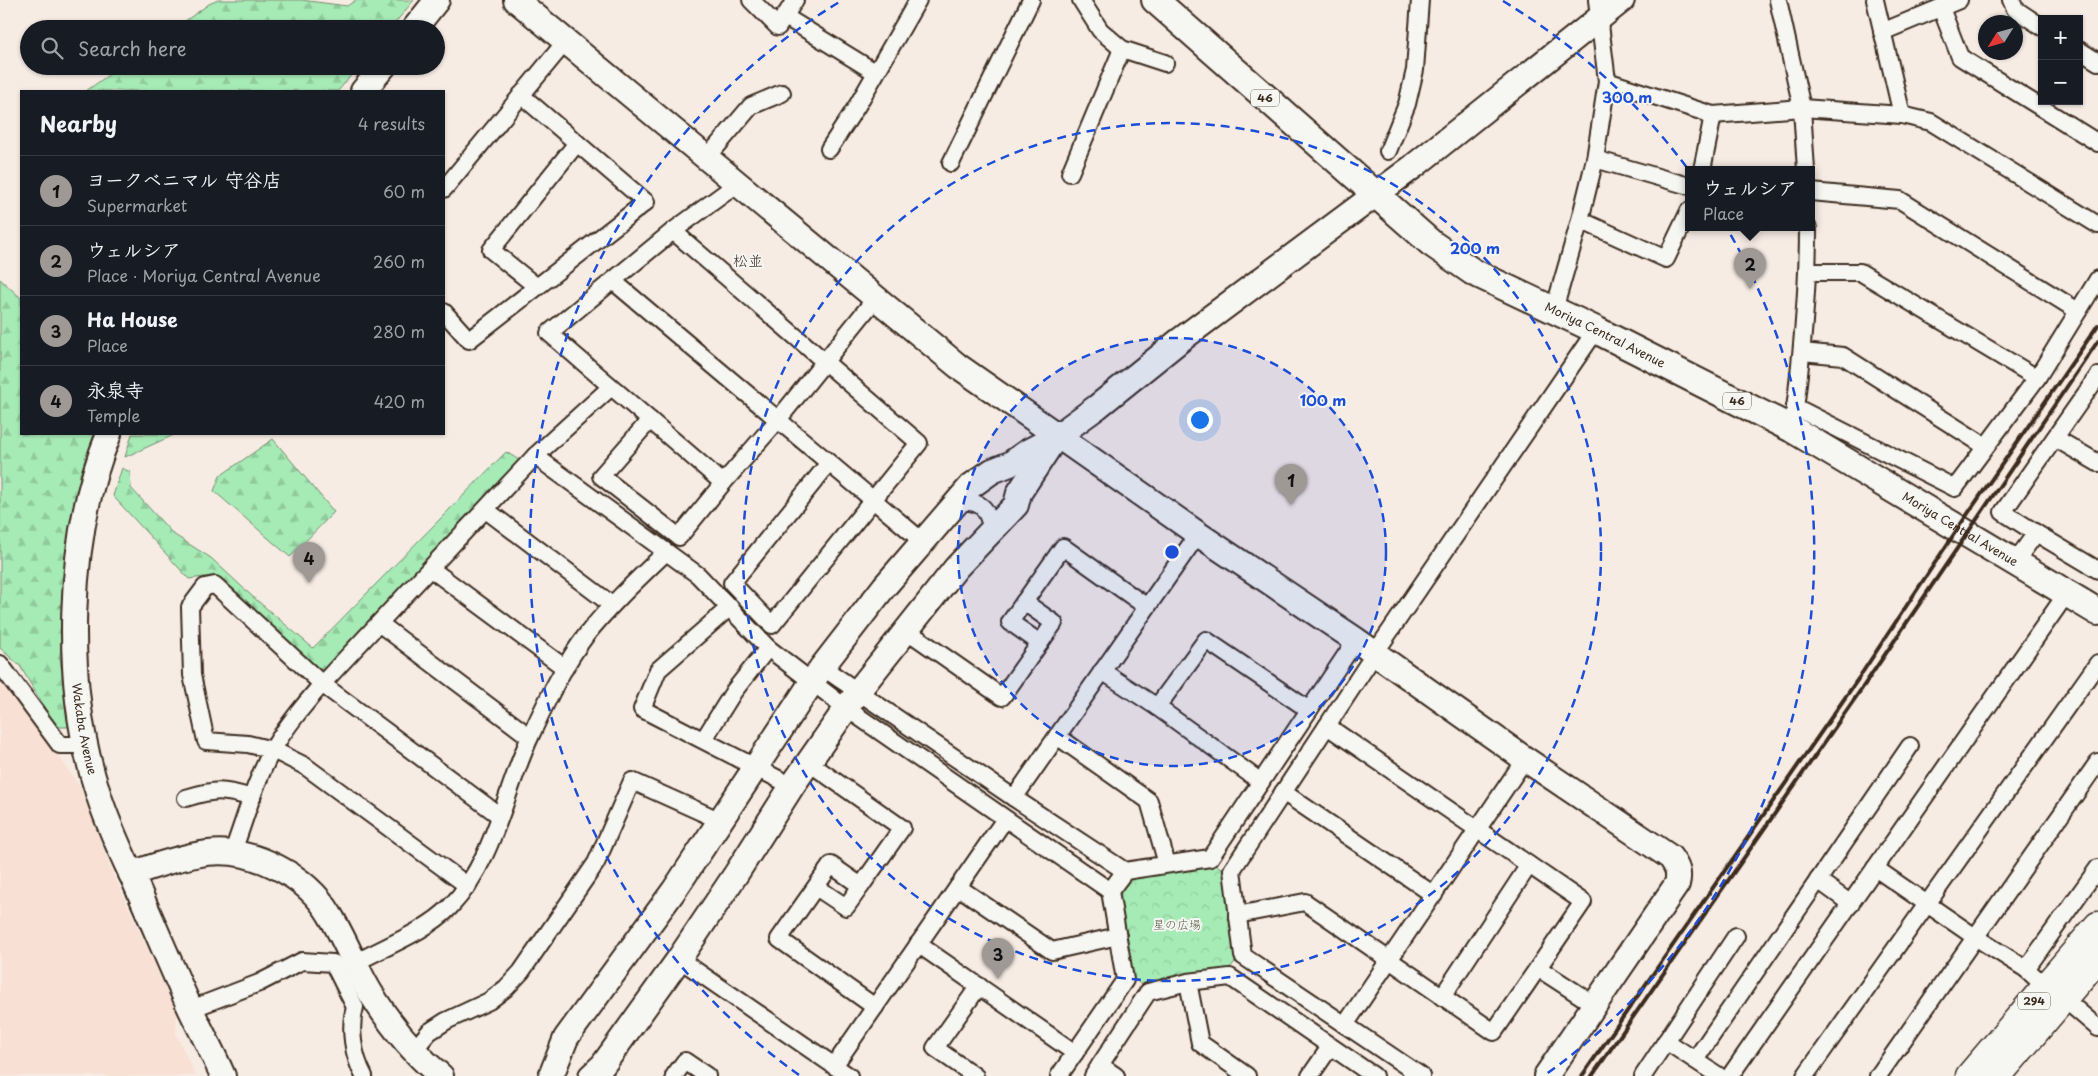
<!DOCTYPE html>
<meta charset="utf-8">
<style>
body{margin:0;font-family:"Playpen Sans","Klee One",sans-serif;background:#242831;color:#f1f3f6}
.controls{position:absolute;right:15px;top:15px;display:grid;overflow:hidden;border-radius:0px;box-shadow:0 1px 4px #0004}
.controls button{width:45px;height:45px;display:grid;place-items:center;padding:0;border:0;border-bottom:1px solid #363941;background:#171b24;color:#f1f3f6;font:25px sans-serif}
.compass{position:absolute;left:1978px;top:15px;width:45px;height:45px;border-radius:50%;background:#171b24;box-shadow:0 1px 4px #0004;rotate:233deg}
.you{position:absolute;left:1199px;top:419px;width:18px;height:18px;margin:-12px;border:4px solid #fff;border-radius:50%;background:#1a73e8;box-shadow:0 0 0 8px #1a73e833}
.badge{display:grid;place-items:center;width:32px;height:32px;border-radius:50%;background:#9f9995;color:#111;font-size:16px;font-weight:700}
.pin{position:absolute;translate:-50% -41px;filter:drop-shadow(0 1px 2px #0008)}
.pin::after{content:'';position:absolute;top:26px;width:18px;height:15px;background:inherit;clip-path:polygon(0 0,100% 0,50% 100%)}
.popup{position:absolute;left:1685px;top:166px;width:130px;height:65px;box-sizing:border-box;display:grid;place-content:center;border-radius:0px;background:#171b24;filter:drop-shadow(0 1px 4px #0005);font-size:16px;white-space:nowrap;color:#9ea1a6}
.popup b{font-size:19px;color:#f1f3f6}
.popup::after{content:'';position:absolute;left:50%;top:100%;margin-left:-10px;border:10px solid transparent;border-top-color:#171b24}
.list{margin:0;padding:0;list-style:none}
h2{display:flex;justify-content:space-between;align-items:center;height:65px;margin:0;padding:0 20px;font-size:21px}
h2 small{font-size:16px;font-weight:400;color:#9ea1a6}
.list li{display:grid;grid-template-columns:32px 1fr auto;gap:15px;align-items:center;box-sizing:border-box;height:70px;padding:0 20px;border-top:1px solid #363941}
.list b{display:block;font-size:19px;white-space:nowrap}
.list p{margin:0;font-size:16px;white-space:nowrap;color:#9ea1a6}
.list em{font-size:16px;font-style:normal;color:#9ea1a6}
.icon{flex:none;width:28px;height:28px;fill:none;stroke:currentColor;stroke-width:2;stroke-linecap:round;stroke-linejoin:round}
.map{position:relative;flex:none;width:2098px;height:1076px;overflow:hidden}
.search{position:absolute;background:#171b24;box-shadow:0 1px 4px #0004;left:20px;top:20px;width:425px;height:55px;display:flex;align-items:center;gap:12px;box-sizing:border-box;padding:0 18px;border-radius:28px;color:#9ea1a6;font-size:19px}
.panel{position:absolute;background:#171b24;box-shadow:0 1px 4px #0004;left:20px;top:90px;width:425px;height:345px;border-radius:0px}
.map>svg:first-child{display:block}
</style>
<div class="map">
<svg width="2098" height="1076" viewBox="0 0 2098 1076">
<defs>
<pattern id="forest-firs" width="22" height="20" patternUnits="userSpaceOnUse" patternTransform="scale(1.25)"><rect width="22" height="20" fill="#a6ebb6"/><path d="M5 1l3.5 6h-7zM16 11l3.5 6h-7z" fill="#90ca9c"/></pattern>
<pattern id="park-crowns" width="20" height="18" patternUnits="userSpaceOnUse" patternTransform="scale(1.25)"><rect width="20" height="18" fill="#a6ebb6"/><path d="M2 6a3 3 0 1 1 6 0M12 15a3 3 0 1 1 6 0" fill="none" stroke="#90ca9c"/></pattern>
</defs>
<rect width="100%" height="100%" fill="#f7ece4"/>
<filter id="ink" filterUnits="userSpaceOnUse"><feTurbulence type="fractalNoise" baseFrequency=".02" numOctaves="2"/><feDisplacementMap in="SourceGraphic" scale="10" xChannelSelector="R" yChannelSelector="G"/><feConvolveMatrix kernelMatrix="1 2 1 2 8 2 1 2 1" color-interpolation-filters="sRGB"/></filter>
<g filter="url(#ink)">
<polygon fill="#f8e0d4" points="0,670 80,787 112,871 177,1014 176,1034 196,1076 0,1076"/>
<g fill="url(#forest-firs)" stroke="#708a6a">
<polygon points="218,0 301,0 347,6 356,0 414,0 390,29 174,29 209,4"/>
<polygon points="121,66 359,66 338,91 86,91"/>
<polygon points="0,279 21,298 21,434 94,434 80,474 60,656 68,727 56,727 20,666 0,648"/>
<polygon points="132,434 176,434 125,457"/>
<polygon points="273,439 334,512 290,557 214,491 220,476"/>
<polygon points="506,452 519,460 319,676 212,576 189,579 113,496 122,468 130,472 131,488 173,534 211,558 253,597 313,648"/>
</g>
<polygon fill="url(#park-crowns)" stroke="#708a6a" points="1213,863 1224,870 1239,957 1229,969 1144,987 1131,977 1116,892 1129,876"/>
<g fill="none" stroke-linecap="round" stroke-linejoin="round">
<defs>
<g id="street">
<polyline points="751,0 778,27 795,0"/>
<polyline points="1081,0 1100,30 1122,49 1165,63"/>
<polyline points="1778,0 1802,108 1806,170"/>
<polyline points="1875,0 1902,115"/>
<polyline points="2011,0 2015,9 2042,27"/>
<polyline points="1941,8 1960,57 2098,143"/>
<polyline points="784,16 875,72"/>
<polyline points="1882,32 1959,0"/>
<polyline points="2079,50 2098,62"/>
<polyline points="1607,81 1713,115 1802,108 1902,115 1931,122 2098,225"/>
<polyline points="829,149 857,106 918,0"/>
<polyline points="1388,151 1407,104 1415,70 1420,0"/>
<polyline points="706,159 751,106 782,93"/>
<polyline points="1595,159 1689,186"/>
<polyline points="951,163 1031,0"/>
<polyline points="1702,170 1713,115"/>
<polyline points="1070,173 1122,49"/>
<polyline points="737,184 673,231 549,333 723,483 777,421 875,299"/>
<polyline points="444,189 566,41"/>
<polyline points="1811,192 1900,200 2078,311"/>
<polyline points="1580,220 1666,259 1689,211"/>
<polyline points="673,231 919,443 772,625 732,583 829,463"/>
<polyline points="1808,272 1860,272 2037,378"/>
<polyline points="613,281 922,541"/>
<polyline points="537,287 491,250 577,143"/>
<polyline points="1554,310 1580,220 1595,159 1607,81 1597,0"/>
<polyline points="444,312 469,340 646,202 521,95"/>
<polyline points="1802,352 1843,356 1985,446"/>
<polyline points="611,387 535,456 698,575 768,648 846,708 1110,891 1125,871"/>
<polyline points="1795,407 1955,488 2037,378 2098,279"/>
<path d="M 1794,417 C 1802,354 1808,291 1808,228"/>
<polyline points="650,420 601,476 679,537 723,483"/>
<polyline points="2055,438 2098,463"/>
<path d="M 958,502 C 982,500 987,508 992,530"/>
<polyline points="486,510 612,605"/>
<polyline points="2036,533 2098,570"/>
<polyline points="2015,562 2036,533 2003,512 2098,376"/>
<polyline points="431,569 565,668"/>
<polyline points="1024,602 1054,623 1040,643"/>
<polyline points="730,607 658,670 642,709 792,786"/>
<polyline points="380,624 530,737"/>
<polyline points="906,630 1002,697 1040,643 1010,622 1063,547 1147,607"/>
<polyline points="0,664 60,745 85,745"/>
<polyline points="822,667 1014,798 1125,871 1210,858 1356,640"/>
<polyline points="1102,671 1157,707 1261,782"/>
<polyline points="1157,707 1206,640 1309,710"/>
<polyline points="1057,736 1149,801 1167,864"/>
<polyline points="704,739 734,691 768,648"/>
<polyline points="808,762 902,828 861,886 831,865 779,939 875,1007"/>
<polyline points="1283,792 1434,895"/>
<path d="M 186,798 C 215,789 223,789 252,798"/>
<polyline points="1014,798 1198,534"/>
<path d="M 232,854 C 245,819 255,781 273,749 C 287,725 305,704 322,684 L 535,456"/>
<polyline points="1875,868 1975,937 2026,969 2046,987"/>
<polyline points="1818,880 1851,904"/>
<polyline points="468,886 305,766 273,750 248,744 206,741 192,675 190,607 205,587 215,585 322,684 500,816"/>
<polyline points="816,887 846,907 861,886"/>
<polyline points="958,887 1052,951 1118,936"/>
<polyline points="1237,915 1305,902 1494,1032 1583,902 1327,726"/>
<polyline points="918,944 1075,1053"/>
<polyline points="679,959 849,1076"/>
<path d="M 355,963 C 384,947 427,931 450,907 C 494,861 504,794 530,737 C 546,702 564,664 587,634 C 611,604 639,578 666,552"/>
<polyline points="1538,968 1595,1005"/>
<polyline points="2026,969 2098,868"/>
<polyline points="1188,982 1200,1043 1247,1076"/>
<polyline points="1442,997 1529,865"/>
<polyline points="2062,997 2098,1028"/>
<path d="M 191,1009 L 259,983 L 302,961 L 333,963 L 355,1007 C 349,1028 353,1056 364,1076"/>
<polyline points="1345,1025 1525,759"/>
<polyline points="1666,1041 1719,1076"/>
<polyline points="414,1050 429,1032 446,1021 489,1001 506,988 521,972 596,863 632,781 721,821"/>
<polyline points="1695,1060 1910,746"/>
<polyline points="1100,1065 1148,992 1188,982 1230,977 1374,1076"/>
<polyline points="834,1066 1005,819"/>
<polyline points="674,1076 685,1061 707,1076"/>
<polyline points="975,1076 935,1048 979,986"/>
<polyline points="1059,1076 1125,980 1110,891"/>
<polyline points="1093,1076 1100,1065 1116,1076"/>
<polyline points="1310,1076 1330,1047"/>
<polyline points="1421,1076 1243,956 1232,870 1375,653 1596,330"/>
<polyline points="1643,1076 1736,936"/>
<polyline points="1730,1076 2067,593"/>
<polyline points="1805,1076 2098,663"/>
<polyline points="1878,1076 2098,762"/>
</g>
<g id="secondary">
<path d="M 516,0 L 958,366 L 1198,534 L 1356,640 L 1525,759 L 1670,857 C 1677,866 1680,873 1677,884 L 1546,1076"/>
<polyline points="414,29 437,0"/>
<polyline points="363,91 384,66"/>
<path id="s1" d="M 109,434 C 66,538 63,686 98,793 C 107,823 121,852 134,880 C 153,923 171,966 190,1008 C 201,1031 213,1053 223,1076"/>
<path d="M 131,874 C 156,865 180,857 207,853 C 253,847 307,876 330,915 C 345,939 355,967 370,992 C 389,1023 413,1053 441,1076"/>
<polyline points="551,1076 566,1038 675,889 822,667 884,587 971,486 992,471 1010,464 1027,452 1056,437 1097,407 1179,341 1414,166 1622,0"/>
<polyline points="591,1076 603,1065 679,959 736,874 792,786 859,690 956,568 1016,505 1019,493 1055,438"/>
</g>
<g id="primary">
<path id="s2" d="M 1155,0 L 1431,243 L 1473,272 L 1596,330 L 1792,429 L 2098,612"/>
</g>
<g id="highway">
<polyline points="1970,1076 2098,926"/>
<polyline points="1997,1076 2098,957"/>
</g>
</defs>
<use href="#street" stroke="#3b2a1e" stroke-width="20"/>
<use href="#secondary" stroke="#3b2a1e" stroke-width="28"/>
<use href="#primary" stroke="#3b2a1e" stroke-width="30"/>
<use href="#highway" stroke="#3b2a1e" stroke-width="31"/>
<use href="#street" stroke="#f6f6f2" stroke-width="16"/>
<use href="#secondary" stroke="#f6f6f2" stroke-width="24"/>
<use href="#primary" stroke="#f6f6f2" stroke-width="26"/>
<use href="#highway" stroke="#f6f6f2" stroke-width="28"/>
<g stroke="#3b2a1e" stroke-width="4">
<polyline points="1582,1076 1858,679 1958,528 2098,325"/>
<polyline points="1592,1076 1865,684 2098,341"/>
</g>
</g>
</g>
<circle cx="1172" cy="552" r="214" fill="#1d4ed8" fill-opacity=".12"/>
<g fill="none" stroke="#1d4ed8" stroke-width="2.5" stroke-dasharray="9 6">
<circle cx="1172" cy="552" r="214"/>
<circle cx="1172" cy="552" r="429"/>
<path d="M799 1075A643 643 0 0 1 841 1M1503 1A643 643 0 0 1 1545 1075"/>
</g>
<g text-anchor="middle" stroke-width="4" stroke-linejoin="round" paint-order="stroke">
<g fill="#f6f6f2" stroke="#73675e" stroke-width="1">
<rect x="1251" y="89.5" width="28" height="17" rx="4"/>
<rect x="1723" y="392.5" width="28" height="17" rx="4"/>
<rect x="2018" y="992.5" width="32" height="17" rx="4"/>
</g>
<g font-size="11" font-weight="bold" fill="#3b2a1e">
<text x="1265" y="102">46</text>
<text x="1737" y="405">46</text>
<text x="2034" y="1005">294</text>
</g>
<g font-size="12" fill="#3b2a1e" stroke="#f6f6f2">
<text dy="4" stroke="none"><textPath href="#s2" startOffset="565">Moriya Central Avenue</textPath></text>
<text dy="4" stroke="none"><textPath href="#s2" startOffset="970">Moriya Central Avenue</textPath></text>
<text dy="4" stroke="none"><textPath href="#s1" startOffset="300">Wakaba Avenue</textPath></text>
</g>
<g font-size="12" fill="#565a44" stroke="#f6f6f2">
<text x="1177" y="929">星の広場</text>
</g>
<g font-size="15" fill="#3b2a1e" stroke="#f6f6f2">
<text x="748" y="266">松並</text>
</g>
</g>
<circle cx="1172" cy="552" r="8" fill="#1d4ed8" stroke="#f6f6f2" stroke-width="2.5"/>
<g font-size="15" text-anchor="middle" font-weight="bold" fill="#1d4ed8" stroke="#f6f6f2" stroke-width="4" stroke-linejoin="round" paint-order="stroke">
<text x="1627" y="103">300 m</text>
<text x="1475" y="254">200 m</text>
<text x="1323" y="406">100 m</text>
</g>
</svg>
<div class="controls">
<button>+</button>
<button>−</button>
</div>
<svg class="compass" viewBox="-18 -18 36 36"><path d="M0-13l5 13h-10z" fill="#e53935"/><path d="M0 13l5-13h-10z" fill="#9ea1a6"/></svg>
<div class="you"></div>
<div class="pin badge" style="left:1291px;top:505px">1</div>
<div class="pin badge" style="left:1750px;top:289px">2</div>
<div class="popup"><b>ウェルシア</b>Place</div>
<div class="pin badge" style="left:998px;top:979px">3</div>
<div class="pin badge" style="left:309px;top:583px">4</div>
<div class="search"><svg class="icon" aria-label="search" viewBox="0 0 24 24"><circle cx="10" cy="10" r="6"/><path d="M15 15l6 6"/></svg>Search here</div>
<section class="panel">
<h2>Nearby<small>4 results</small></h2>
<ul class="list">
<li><span class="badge">1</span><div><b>ヨークベニマル 守谷店</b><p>Supermarket</p></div><em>60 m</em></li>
<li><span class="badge">2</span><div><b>ウェルシア</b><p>Place · Moriya Central Avenue</p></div><em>260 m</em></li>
<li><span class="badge">3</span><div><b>Ha House</b><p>Place</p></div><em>280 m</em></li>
<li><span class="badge">4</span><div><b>永泉寺</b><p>Temple</p></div><em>420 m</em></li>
</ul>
</section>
</div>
